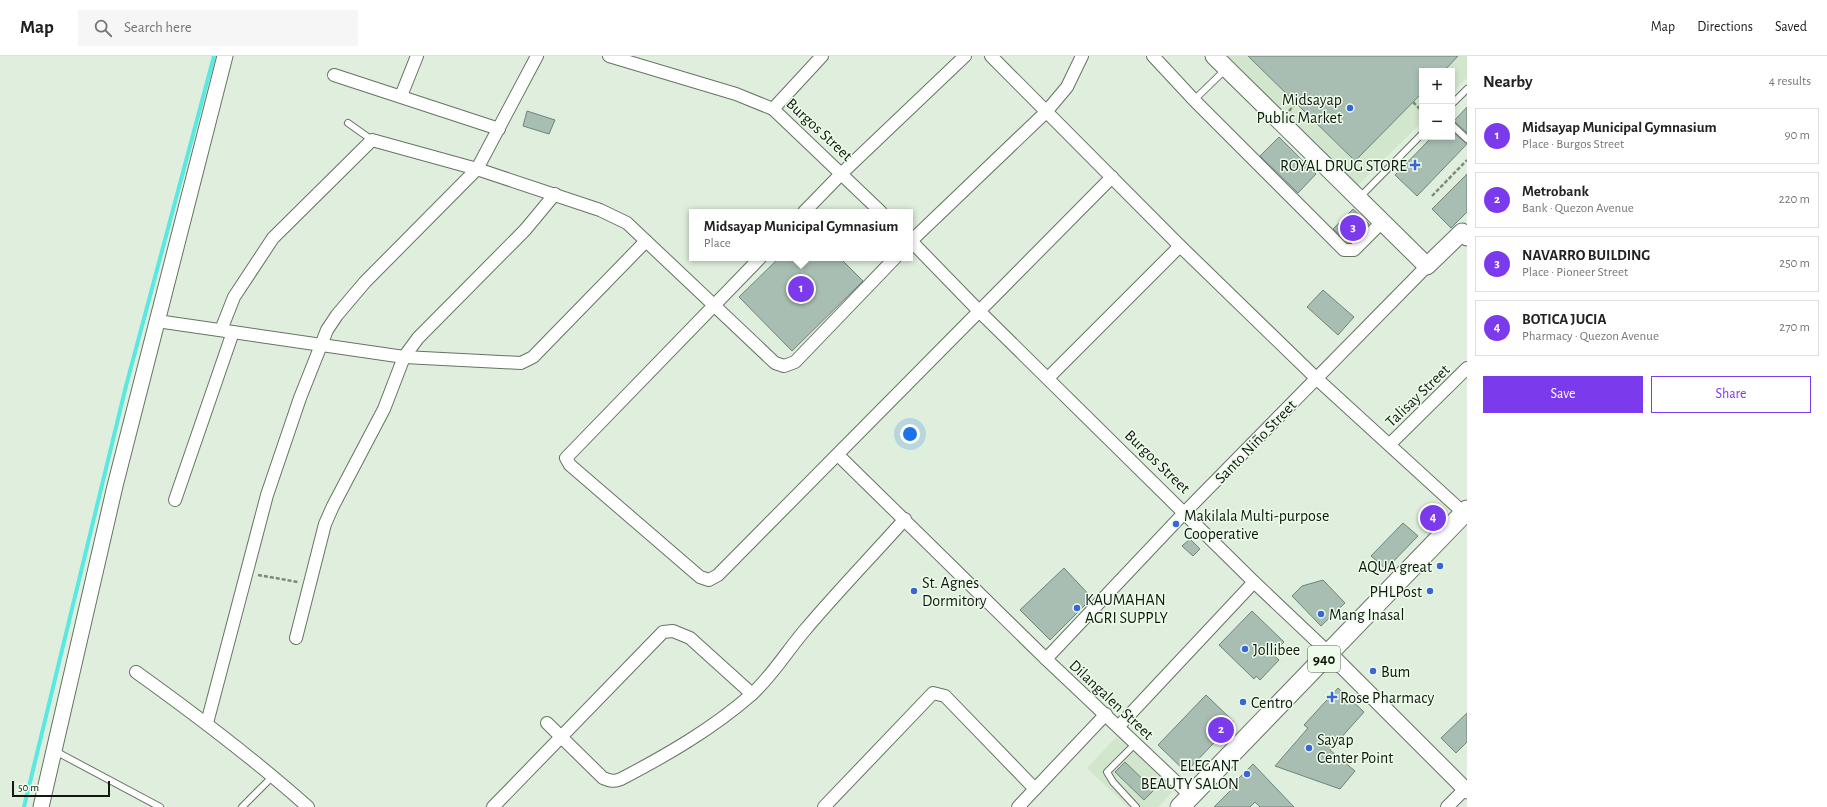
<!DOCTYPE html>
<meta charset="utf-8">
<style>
body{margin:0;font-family:"Alegreya Sans",sans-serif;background:#f6f6f6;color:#222}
.controls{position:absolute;right:12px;top:12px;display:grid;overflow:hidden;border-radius:0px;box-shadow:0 2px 6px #0003}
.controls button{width:36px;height:36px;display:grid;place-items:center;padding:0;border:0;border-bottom:1px solid #e0e0e0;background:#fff;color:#222;font:20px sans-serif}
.scale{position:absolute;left:12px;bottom:10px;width:98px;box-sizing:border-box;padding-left:4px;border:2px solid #121711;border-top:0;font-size:11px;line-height:14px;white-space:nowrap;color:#121711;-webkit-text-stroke:3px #eefdeb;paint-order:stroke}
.you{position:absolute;left:910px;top:378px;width:14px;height:14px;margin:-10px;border:3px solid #fff;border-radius:50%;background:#1a73e8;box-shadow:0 0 0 6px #1a73e833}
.badge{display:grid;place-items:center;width:26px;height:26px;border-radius:50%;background:#7c3aed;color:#fff;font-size:13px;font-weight:700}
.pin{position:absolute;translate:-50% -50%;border:2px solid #fff;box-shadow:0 1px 4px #0006}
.popup{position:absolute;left:689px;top:153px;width:224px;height:52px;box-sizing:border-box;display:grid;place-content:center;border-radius:0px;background:#fff;filter:drop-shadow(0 1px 3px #0005);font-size:13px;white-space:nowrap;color:#767676}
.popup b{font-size:15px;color:#222}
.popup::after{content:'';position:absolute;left:50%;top:100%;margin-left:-8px;border:8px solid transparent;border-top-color:#fff}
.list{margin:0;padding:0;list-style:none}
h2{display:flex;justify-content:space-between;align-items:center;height:52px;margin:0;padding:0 16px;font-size:17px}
h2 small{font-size:13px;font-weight:400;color:#767676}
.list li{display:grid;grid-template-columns:26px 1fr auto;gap:12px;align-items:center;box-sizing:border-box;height:56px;margin:0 8px 8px;padding:0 8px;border:1px solid #e0e0e0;border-radius:0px}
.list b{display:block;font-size:15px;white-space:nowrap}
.list p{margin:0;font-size:13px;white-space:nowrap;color:#767676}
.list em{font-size:13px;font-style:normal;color:#767676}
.actions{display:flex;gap:8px;padding:12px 16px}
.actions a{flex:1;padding:9px 0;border:1px solid #7c3aed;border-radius:0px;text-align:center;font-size:14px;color:#7c3aed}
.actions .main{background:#7c3aed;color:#fff}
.icon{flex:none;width:22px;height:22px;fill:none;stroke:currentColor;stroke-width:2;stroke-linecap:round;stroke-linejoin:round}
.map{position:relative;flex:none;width:1467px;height:751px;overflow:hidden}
header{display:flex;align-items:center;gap:24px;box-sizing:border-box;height:56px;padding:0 20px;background:#fff;border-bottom:1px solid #e0e0e0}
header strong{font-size:19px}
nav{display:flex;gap:22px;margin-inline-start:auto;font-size:14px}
.search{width:280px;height:36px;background:#f6f6f6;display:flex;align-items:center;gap:10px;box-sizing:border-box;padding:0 14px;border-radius:0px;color:#767676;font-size:15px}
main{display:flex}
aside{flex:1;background:#fff}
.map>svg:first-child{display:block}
</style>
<header>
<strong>Map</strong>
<div class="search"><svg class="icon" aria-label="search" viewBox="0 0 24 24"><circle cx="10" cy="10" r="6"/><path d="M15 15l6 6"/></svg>Search here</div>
<nav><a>Map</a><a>Directions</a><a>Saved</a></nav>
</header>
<main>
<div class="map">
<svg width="1467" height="751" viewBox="0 0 1467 751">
<rect width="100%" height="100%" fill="#e0efdd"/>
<g fill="#d2e6ce">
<polygon points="1226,0 1467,0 1467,22 1452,37 1452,15 1422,15 1422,66 1357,130"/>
<polygon points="1120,677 1177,731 1158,751 1128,751 1087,712"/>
</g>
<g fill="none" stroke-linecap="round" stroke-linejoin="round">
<polyline stroke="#5ae9e1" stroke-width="4" points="24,751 126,330 214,0"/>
</g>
<g fill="#a8beb3" stroke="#6f847a">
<polygon points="1248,0 1458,0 1444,15 1422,15 1422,37 1355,105"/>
<polygon points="1467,51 1467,77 1454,65"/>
<polygon points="527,55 555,64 549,78 523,70"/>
<polygon points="1452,75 1467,88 1417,140 1395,119 1432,81 1452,81"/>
<polygon points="1279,81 1316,118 1298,137 1260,100"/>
<polygon points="1467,118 1467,156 1451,172 1432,153"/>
<polygon points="1353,153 1369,168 1351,186 1347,186 1333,173"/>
<polygon points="779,202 840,202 863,225 792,295 739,241"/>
<polygon points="1323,234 1354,261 1338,279 1307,251"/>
<polygon points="1403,467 1418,480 1386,513 1371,500"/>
<polygon points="1190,483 1200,493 1193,500 1182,490"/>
<polygon points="1064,512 1092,542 1050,584 1020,554"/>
<polygon points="1323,524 1345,547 1321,570 1292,540 1302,530"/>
<polygon points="1252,555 1284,586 1272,598 1279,604 1260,624 1256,620 1254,623 1219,589"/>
<polygon points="1338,632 1364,656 1330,694 1355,715 1340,733 1275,710 1308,672 1304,669"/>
<polygon points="1206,639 1234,666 1186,716 1158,689"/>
<polygon points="1467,657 1467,686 1456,697 1441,682"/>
<polygon points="1125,706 1154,734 1144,744 1115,716"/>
<polygon points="1253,708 1294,751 1260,751 1255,746 1250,751 1214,751 1238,727 1236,725"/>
</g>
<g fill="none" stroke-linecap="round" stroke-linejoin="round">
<defs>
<g id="service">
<polyline points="1194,44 1226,13"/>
<polyline points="1452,48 1467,33"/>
<polyline points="348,67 372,84"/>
<polyline points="1452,69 1467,83"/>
<polyline points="1360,141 1422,78"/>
<polyline points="55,695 160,751"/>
<polyline points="242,751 273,720"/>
<polyline points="1136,751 1113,726 1107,716 1136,687"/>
</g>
<g id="minor">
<polyline points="609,0 736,38 773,53 881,156"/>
<polyline points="991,0 1180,190 1316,322 1467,460"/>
<polyline points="1153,0 1194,44 1344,194 1354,194 1382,166"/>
<polyline points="334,19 499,73"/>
<polyline points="401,40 417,0"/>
<polyline points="773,53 822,0"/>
<polyline points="804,156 841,118 965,0"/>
<polyline points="910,184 979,255 1254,526 1330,598"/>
<polyline points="910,186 1046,56 1067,31 1082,0"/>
<polyline points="760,202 566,402 570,409 700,521 709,524 718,519 1112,121"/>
<polyline points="157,265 404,301 521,307 533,301 646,185"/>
<polyline points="221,274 234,241 273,182 372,84 477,113 600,154 627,167 646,185 775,307 784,310 795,306 895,202"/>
<polyline points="1048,322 1180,190"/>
<polyline points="1390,388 1467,312"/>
<polyline points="838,399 1046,603 1191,740"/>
<polyline points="175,444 233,276"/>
<polyline points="296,582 325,468 333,450 384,353 404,301 418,282 525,174 555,138"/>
<polyline points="1046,603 1185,456 1427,210"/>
<path d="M 136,616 C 196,659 253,702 308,751"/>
<polyline points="207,667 267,439 300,342 327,274 337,259 365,226 477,113 537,0"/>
<path d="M 547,667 L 603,722 C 610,725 614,726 621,723 C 667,699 712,673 751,639 C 772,620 787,595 805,574 C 837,536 872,500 905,463"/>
<polyline points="1119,670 1254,526"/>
<polyline points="493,751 663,576 673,575 690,582 752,638"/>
<polyline points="824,751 933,637 945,640 1035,733"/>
<polyline points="1018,751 1106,658"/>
<polyline points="1447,751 1467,731"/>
</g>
<g id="tertiary">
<polyline points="1330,598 1467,735"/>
<polyline points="41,751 115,430 225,0"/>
</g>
<polyline id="secondary" points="1214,0 1427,210 1462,176 1467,181"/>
<polyline id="primary" points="1180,751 1467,454"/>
</defs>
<use href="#service" stroke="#667364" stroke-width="8"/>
<use href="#minor" stroke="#667364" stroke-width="14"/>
<use href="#tertiary" stroke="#667364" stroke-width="17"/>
<use href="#secondary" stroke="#667364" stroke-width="19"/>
<use href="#primary" stroke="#667364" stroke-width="21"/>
<g stroke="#7e897c" stroke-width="2.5" stroke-dasharray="4 2" stroke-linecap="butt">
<polyline points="1413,46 1422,55"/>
<polyline points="1289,55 1296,47"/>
<polyline points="1432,140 1467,104"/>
<polyline points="258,519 298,526"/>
</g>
<use href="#service" stroke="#fff" stroke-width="6"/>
<use href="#minor" stroke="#fff" stroke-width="12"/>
<use href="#tertiary" stroke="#fff" stroke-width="15"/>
<use href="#secondary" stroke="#fff" stroke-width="17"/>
<use href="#primary" stroke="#fff" stroke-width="19"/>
</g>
<g fill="#3866d6" stroke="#eefdeb" stroke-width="1.5">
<circle cx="1350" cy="52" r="4"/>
<path d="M1413 103h4v4h4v4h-4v4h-4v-4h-4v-4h4z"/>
<circle cx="1176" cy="468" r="4"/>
<circle cx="1440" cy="510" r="4"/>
<circle cx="914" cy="535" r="4"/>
<circle cx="1430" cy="535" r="4"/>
<circle cx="1077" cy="552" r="4"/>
<circle cx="1321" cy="558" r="4"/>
<circle cx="1245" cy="593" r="4"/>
<circle cx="1373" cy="615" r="4"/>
<path d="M1330 635h4v4h4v4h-4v4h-4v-4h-4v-4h4z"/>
<circle cx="1243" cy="646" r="4"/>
<circle cx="1309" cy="692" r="4"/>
<circle cx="1247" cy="718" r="4"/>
</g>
<g text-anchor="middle" stroke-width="3" stroke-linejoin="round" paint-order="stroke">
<rect fill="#eefdeb" stroke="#545c52" stroke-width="1" x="1308" y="590" width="32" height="26" rx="3"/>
<g font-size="15" font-weight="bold" fill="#121711">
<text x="1324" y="608">940</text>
</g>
<g font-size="16" fill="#121711" stroke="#eefdeb" text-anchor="start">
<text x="1342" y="49" text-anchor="end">Midsayap<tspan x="1342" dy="18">Public Market</tspan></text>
<text x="1407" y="115" text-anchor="end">ROYAL DRUG STORE</text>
<text x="1184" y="465">Makilala Multi-purpose<tspan x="1184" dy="18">Cooperative</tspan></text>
<text x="1432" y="516" text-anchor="end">AQUA great</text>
<text x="922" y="532">St. Agnes<tspan x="922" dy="18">Dormitory</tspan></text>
<text x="1422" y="541" text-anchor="end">PHLPost</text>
<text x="1085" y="549">KAUMAHAN<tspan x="1085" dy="18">AGRI SUPPLY</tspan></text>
<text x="1329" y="564">Mang Inasal</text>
<text x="1253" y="599">Jollibee</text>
<text x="1381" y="621">Bum</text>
<text x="1340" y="647">Rose Pharmacy</text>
<text x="1251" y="652">Centro</text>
<text x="1317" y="689">Sayap<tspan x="1317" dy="18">Center Point</tspan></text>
<text x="1239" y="715" text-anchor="end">ELEGANT<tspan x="1239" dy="18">BEAUTY SALON</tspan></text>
</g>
<g font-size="16" fill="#121711" stroke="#eefdeb">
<text transform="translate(820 73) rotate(43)" y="6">Burgos Street</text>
<text transform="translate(1417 339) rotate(-44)" y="6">Talisay Street</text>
<text transform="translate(1255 385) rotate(-46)" y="6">Santo Niño Street</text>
<text transform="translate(1158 405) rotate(44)" y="6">Burgos Street</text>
<text transform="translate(1112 643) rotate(43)" y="6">Dilangalen Street</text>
</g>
</g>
</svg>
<div class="controls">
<button>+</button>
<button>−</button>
</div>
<div class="scale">50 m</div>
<div class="you"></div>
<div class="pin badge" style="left:801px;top:233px">1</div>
<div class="popup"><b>Midsayap Municipal Gymnasium</b>Place</div>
<div class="pin badge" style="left:1221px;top:674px">2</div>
<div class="pin badge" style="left:1353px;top:172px">3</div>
<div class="pin badge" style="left:1433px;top:462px">4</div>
</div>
<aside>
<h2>Nearby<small>4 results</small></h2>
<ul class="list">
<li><span class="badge">1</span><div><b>Midsayap Municipal Gymnasium</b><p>Place · Burgos Street</p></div><em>90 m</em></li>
<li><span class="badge">2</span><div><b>Metrobank</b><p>Bank · Quezon Avenue</p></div><em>220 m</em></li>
<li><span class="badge">3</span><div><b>NAVARRO BUILDING</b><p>Place · Pioneer Street</p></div><em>250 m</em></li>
<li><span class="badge">4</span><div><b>BOTICA JUCIA</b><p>Pharmacy · Quezon Avenue</p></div><em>270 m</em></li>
</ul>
<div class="actions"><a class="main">Save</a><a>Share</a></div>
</aside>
</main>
